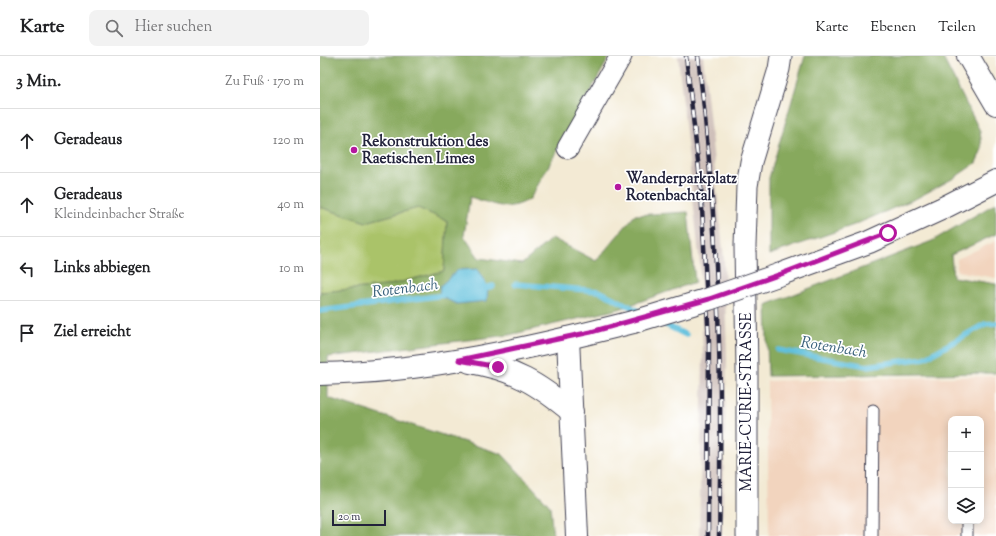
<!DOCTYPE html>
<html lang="de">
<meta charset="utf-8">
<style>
body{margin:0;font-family:"Sorts Mill Goudy",serif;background:#f2f2f2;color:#202124}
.controls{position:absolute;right:12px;bottom:12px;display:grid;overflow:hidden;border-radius:8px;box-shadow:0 2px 10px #0003}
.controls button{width:36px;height:36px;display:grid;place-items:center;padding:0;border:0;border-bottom:1px solid #e0e0e0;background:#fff;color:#202124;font:20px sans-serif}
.scale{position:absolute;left:12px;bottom:10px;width:54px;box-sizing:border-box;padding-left:4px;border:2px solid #22223b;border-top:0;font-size:11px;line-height:14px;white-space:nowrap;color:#22223b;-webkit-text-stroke:3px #fff;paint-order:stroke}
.stop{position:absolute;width:12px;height:12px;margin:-9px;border:3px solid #b5179e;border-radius:50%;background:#fff}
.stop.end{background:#b5179e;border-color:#fff;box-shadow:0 1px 4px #0008}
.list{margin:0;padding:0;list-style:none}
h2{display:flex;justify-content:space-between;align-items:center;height:52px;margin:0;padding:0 16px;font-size:17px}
h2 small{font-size:13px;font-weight:400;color:#757577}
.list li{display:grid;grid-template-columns:26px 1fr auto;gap:12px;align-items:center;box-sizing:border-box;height:64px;padding:0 16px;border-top:1px solid #e0e0e0}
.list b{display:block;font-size:15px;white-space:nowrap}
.list p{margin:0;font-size:13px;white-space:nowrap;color:#757577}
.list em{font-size:13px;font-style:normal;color:#757577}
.icon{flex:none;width:22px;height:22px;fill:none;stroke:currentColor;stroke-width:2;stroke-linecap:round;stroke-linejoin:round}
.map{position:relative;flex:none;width:676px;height:480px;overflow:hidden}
header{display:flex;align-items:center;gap:24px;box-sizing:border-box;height:56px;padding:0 20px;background:#fff;border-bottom:1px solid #e0e0e0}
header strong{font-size:19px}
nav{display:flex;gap:22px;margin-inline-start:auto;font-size:14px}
.search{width:280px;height:36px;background:#f2f2f2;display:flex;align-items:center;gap:10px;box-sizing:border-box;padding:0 14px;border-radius:8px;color:#757577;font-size:15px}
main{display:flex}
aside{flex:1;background:#fff}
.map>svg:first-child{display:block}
</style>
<header>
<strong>Karte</strong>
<div class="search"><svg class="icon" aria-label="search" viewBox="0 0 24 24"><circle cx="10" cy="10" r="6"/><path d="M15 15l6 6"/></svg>Hier suchen</div>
<nav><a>Karte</a><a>Ebenen</a><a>Teilen</a></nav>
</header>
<main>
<aside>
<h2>3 Min.<small>Zu Fuß · 170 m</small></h2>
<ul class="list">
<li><svg class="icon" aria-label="ahead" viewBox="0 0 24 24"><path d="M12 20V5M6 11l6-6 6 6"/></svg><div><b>Geradeaus</b></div><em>120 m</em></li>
<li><svg class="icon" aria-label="ahead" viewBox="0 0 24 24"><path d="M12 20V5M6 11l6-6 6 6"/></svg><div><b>Geradeaus</b><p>Kleindeinbacher Straße</p></div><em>40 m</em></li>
<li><svg class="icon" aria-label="left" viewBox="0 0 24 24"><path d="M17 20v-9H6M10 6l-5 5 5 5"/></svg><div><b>Links abbiegen</b></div><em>10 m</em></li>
<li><svg class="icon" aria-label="arrive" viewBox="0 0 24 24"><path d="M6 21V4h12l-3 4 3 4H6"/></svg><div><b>Ziel erreicht</b></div></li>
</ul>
</aside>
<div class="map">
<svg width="676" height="480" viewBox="0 0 676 480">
<rect width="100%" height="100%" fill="#fff"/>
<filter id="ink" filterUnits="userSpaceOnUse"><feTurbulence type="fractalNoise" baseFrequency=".025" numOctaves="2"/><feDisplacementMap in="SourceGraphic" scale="8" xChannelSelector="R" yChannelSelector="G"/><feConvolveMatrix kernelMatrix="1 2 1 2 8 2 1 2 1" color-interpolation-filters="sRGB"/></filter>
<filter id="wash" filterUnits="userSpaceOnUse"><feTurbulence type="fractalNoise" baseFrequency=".012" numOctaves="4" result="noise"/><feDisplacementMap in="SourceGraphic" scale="16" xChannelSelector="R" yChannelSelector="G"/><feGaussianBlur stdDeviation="0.9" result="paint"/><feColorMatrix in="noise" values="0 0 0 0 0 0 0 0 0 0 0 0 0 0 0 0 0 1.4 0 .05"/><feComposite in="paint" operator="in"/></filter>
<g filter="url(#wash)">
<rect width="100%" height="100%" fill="#f3ead4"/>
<g fill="#f2d4be" fill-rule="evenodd">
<polygon points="676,185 676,222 637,215 637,203"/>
<path d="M 676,320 L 676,480 L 449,480 L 447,325 ZM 631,363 L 661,363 L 661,465 L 631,465 Z"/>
</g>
<polygon fill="#cfc0ba" points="358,0 383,0 404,203 407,303 402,480 379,480 383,298 380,209"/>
<polygon fill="#aac369" stroke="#667252" points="0,151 46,166 98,152 127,165 124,215 66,230 0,236"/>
<g fill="#87a95d" stroke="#54664c">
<path d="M 0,0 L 290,0 L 210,143 C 187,157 174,148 150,141 L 144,180 L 159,202 L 202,208 L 232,182 L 276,205 L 315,159 L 368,156 L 375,226 L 299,253 L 189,279 L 8,301 L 8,342 L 182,398 L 230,450 L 233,480 L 0,480 L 0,236 L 66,230 L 124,215 L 127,165 L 98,152 L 46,166 L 0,151 Z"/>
<polygon points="485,0 622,0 660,75 662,93 656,107 634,122 597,142 534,169 449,199 449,122"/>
<polygon points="676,147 676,178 631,199 633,221 676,228 676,317 448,320 446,249 612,185"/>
</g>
<polygon fill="#5ebfdc" stroke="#40708c" points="157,213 168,231 167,245 137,248 119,240 120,230 138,214"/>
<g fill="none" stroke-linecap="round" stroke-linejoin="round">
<g stroke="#5ebfdc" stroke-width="5.5">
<polyline points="195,228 279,235 321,256"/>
<polyline points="161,233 173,230"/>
<polyline points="0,255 125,239"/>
<polyline points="338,265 366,279"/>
<polyline points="458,294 547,310 605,302 665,268 676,267"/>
</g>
</g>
</g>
<g filter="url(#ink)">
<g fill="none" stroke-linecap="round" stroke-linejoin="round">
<defs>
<g id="service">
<polyline points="552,480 553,354"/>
<polyline points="647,480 647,465"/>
</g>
<g id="minor">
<polyline points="248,92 301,0"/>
<polyline points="427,480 427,314 425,190 427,130 431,106 459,13 461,0"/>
</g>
<g id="tertiary">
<polyline points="648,0 676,48"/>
<polyline points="461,218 549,186 621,153 676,125"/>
<polyline points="248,282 257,480"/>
<path d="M 150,306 C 195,314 217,327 252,356"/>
<path d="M 0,318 C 106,316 211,292 313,266"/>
</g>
</defs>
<use href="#service" stroke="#414052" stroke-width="13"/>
<use href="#minor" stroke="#414052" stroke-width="23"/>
<use href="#tertiary" stroke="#414052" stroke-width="24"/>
<use href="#service" stroke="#fff" stroke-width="11"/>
<use href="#minor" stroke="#fff" stroke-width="21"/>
<use href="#tertiary" stroke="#fff" stroke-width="22"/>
<defs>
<g id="rail">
<polyline points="366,0 381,132 389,287 388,480"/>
<path d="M 378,0 C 398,159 403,320 399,480"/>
</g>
</defs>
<use href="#rail" stroke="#22223b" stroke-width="4.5"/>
<use href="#rail" stroke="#fff" stroke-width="3" stroke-dasharray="9" stroke-linecap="butt"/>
<defs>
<polyline id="tertiary-bridge" points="313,266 389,243 461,218"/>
</defs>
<use href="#tertiary-bridge" stroke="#414052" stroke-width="24" stroke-linecap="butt"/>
<use href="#tertiary-bridge" stroke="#fff" stroke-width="22"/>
</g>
</g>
<g fill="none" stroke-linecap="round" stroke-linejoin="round" filter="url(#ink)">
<polyline stroke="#b5179e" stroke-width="5" points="178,311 139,304 271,276 389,243 461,218 568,177"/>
</g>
<g fill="#b5179e" stroke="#fff" stroke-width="1.5">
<circle cx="34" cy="94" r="4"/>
<circle cx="298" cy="131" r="4"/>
</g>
<g text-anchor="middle" stroke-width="3.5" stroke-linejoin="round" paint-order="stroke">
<g font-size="15" font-weight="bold" fill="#22223b" stroke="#fff" text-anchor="start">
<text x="42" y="90">Rekonstruktion des<tspan x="42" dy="17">Raetischen Limes</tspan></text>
<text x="306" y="127">Wanderparkplatz<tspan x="306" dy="17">Rotenbachtal</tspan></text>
</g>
<g font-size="15" fill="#22223b" stroke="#fff">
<text transform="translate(426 346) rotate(-90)" y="5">MARIE-CURIE-STRASSE</text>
</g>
<g font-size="16" font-style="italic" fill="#3a617b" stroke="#fff">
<text transform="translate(85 231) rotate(-7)" y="6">Rotenbach</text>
<text transform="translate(514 290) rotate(9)" y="6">Rotenbach</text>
</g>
</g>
</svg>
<div class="controls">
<button>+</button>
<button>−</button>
<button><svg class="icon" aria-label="layers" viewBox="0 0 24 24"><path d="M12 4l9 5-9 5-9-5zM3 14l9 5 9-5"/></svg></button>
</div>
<div class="scale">20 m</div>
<div class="stop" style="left:568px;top:177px"></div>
<div class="stop end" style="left:178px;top:311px"></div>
</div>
</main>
